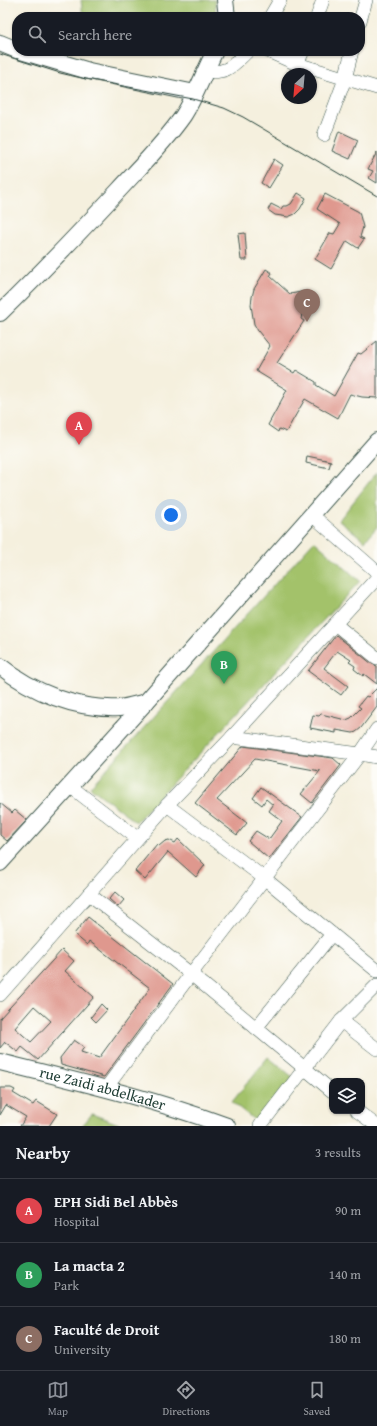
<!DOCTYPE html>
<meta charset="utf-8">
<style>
body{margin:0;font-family:"Gentium Book Plus",serif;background:#242831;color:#f1f3f6}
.controls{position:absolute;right:12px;bottom:12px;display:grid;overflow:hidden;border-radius:8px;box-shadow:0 1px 3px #0004}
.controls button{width:36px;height:36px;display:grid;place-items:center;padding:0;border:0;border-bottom:1px solid #363941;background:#171b24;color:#f1f3f6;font:20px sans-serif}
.compass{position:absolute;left:281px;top:68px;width:36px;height:36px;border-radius:50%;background:#171b24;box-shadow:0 1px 3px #0004;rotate:206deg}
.you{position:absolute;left:171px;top:515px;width:14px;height:14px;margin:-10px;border:3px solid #fff;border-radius:50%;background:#1a73e8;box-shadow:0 0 0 6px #1a73e833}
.badge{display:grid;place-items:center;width:26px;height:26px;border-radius:50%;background:#8c9099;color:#fff;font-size:13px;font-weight:700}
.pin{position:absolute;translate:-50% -33px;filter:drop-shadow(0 1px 2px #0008)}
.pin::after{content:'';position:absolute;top:21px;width:14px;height:12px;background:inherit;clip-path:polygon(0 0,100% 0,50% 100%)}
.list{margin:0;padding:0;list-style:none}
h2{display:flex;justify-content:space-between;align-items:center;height:52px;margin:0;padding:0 16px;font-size:17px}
h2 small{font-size:13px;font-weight:400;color:#9ea1a6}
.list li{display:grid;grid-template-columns:26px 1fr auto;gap:12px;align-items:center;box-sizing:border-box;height:64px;padding:0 16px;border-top:1px solid #363941}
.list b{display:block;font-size:15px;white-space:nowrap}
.list p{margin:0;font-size:13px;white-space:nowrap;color:#9ea1a6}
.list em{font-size:13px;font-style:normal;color:#9ea1a6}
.icon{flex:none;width:22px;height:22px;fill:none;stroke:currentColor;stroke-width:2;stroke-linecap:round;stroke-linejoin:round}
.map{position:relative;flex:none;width:377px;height:1126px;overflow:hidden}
.search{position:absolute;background:#171b24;box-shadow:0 1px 3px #0004;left:12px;right:12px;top:12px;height:44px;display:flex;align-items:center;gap:10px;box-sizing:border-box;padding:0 14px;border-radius:16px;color:#9ea1a6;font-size:15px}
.sheet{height:244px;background:#171b24}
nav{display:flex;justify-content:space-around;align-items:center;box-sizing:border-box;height:56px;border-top:1px solid #363941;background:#171b24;font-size:11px;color:#9ea1a6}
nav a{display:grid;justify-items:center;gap:2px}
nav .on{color:#8c9099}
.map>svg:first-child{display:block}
</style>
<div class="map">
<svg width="377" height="1126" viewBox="0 0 377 1126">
<rect width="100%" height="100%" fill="#fdfcf7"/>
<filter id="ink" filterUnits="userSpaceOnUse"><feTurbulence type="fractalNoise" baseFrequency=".025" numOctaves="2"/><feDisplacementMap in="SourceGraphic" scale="8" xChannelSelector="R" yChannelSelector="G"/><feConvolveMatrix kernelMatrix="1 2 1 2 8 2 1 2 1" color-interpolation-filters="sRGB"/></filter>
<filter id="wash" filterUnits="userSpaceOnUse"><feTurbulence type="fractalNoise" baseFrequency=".012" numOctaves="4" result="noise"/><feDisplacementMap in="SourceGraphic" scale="16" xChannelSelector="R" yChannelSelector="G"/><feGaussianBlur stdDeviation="0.9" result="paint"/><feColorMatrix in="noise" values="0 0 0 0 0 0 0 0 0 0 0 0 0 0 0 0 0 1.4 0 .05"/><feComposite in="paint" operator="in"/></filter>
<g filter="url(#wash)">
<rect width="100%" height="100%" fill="#f5f0de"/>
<g fill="#a3c26a" stroke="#61804f">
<polygon points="81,0 215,0 216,17 83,17"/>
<polygon points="377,472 377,527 365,541 339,520"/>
<polygon points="314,541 360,581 136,822 90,787"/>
<polygon points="268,1057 294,1078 258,1123 232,1102"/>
<polygon points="92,1114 124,1126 82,1126"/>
</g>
<g id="blocks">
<g fill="#df988e" fill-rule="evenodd">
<polygon points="339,131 358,140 350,159 332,151"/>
<polygon points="377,152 377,183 369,178 373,171 368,169"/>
<polygon points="274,159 283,165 269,188 261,183"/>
<polygon points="298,193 306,198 300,209 295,214 288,217 282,216 275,215 268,210 271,204 281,209 283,206 287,206 291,204"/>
<polygon points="325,194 359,212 363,227 360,237 364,239 358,248 347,241 331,269 315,259 330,233 334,234 340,224 317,209"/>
<polygon points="245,233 247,260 241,260 238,234"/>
<polygon points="266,269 272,273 270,276 290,294 307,291 301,319 304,321 277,363 294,373 296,370 316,382 316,385 334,396 358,353 361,354 377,341 377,398 362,397 350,394 338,418 305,399 286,432 279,429 278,432 268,425 287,390 256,371 270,346 258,331 254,324 251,305 252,297 254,289"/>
<polygon points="307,456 331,461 329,468 306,463"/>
<polygon points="336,635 372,664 377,666 377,684 364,674 363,676 354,669 355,666 349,662 351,660 337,651 324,668 348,686 341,695 308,671"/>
<polygon points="377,688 377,707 361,728 356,732 353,733 336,730 336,733 310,728 313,715 319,716 321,714 346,720 351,718 361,708 358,706 366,696 368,697"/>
<polygon points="243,746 333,758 341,765 312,803 301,794 320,771 255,759 217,800 247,823 237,835 195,803"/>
<polygon points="261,787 302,817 269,859 248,841 256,831 269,839 282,821 269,811 273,805 266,799 262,805 253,798"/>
<polygon points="0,803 12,813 15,810 27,820 7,841 0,835"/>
<polygon points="178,839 205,865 196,877 168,852 145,880 135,871 157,844 159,846 165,841 169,840 175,843"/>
<polygon points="115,892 124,900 118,907 109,899"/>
<polygon points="88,917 173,984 104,1077 61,1065 60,1058 74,1040 84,1047 81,1052 99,1058 150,988 89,941 87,945 74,934"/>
<path d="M 62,950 L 74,961 L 65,971 L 94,997 L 38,1060 L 22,1047 L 18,1052 L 5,1042 L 0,1048 L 0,1018 ZM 34,1006 L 51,1021 L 31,1042 L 15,1028 Z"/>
<polygon points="101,1004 107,1010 96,1022 91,1017"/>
<polygon points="0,1088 11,1088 15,1090 13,1093 33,1105 36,1101 57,1114 49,1126 20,1126 26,1117 6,1105 0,1115"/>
</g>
</g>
</g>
<g filter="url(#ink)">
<use href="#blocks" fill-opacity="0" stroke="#3f584e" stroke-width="1"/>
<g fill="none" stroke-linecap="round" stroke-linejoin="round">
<defs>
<g id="minor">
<polyline points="270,17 280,0"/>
<polyline points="317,17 323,0"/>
<polyline points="360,21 366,0"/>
<polyline points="268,51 297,64 377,88"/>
<polyline points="297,64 303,51"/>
<path d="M 205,71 C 228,74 232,66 248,51"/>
<polyline points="324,135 345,79 352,51"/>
<polyline points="312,515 377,572"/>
<polyline points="335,624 377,658"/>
<polyline points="377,729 360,754 377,757"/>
<polyline points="232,737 377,578"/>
<polyline points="70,786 137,838"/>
<polyline points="167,805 232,737 360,754"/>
<polyline points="89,894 191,974 332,1091"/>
<polyline points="0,995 167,805 264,878 377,971"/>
<polyline points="341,1021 377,1049"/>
<polyline points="256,1028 332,934"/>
<polyline points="106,1088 191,974 360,754"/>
<polyline points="357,1111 377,1126"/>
<polyline points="260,1126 341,1021 377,985"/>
</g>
<g id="major">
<polyline points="225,0 227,17"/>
<polyline points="0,43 17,50"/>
<polyline points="21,51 89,71 195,93"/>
<path d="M 0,313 C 41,273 80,232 119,190 C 141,166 164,143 183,116 C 196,96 204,72 215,51"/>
<path d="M 0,666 C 32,692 77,710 119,708 C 128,707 137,704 146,702 L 377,441"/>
<polyline points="0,863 146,702"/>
<path id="s1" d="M 0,1062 C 77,1081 153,1099 227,1126"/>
</g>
</defs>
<use href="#minor" stroke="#3f584e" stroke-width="14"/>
<use href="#major" stroke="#3f584e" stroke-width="18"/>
<use href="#minor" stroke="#fff" stroke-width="13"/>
<use href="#major" stroke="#fff" stroke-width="16"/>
<polyline stroke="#1f3d34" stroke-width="1" points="0,54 60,73 86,79 193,99 224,108 243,117 377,196"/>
</g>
</g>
<g text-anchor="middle" stroke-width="3.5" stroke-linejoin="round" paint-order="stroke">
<g font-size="15" fill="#1f3d34" stroke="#fdfcf7">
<text dy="5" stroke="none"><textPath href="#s1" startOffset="106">rue Zaidi abdelkader</textPath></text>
</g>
</g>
</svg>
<div class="controls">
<button><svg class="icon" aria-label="layers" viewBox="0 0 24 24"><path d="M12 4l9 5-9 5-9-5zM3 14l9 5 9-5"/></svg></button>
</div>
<svg class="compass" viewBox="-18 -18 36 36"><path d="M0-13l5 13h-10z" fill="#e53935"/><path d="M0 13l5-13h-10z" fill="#9ea1a6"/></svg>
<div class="you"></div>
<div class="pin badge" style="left:79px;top:445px;background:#e0444e">A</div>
<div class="pin badge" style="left:224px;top:684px;background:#2e9e5b">B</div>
<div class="pin badge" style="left:307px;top:322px;background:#8d6e63">C</div>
<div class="search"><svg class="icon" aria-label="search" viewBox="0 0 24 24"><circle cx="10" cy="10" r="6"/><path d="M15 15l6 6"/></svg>Search here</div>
</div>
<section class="sheet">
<h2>Nearby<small>3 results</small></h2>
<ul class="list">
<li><span class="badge" style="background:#e0444e">A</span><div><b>EPH Sidi Bel Abbès</b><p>Hospital</p></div><em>90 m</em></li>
<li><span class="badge" style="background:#2e9e5b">B</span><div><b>La macta 2</b><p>Park</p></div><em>140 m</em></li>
<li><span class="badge" style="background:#8d6e63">C</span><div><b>Faculté de Droit</b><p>University</p></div><em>180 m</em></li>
</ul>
</section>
<nav>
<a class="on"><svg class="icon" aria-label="map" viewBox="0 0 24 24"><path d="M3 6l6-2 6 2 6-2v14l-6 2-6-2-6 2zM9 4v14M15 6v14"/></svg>Map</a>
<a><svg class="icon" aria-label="directions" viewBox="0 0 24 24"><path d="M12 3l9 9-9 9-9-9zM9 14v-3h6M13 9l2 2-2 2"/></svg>Directions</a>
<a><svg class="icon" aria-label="saved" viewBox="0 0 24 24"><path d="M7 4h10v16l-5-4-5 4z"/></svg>Saved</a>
</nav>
